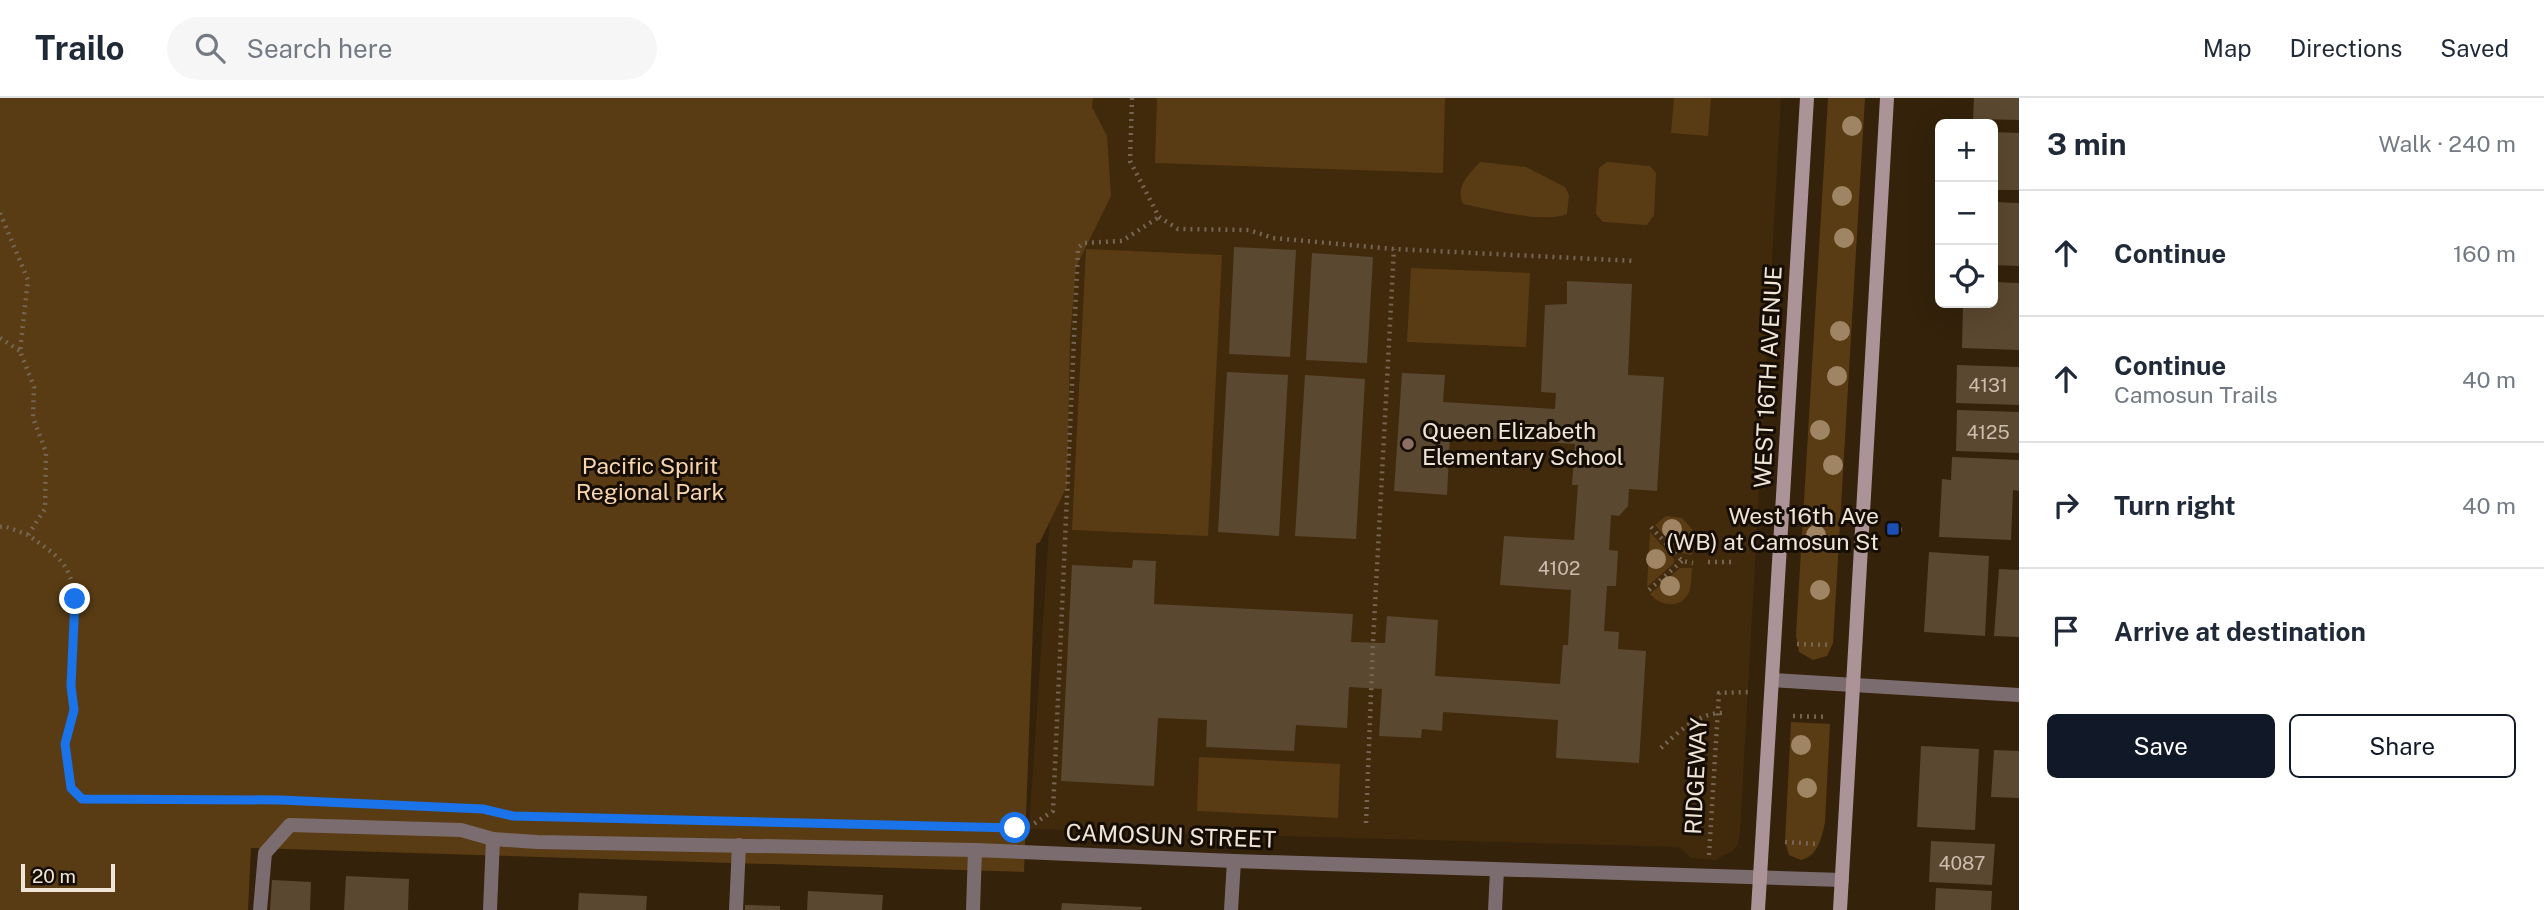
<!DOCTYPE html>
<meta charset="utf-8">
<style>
body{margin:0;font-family:"Public Sans",sans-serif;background:#f6f6f7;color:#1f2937}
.controls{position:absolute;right:21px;top:21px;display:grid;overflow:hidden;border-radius:10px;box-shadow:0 7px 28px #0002}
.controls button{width:63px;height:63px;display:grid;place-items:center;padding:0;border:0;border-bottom:2px solid #e0e1e3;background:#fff;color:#1f2937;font:35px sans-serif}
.scale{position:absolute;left:21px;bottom:18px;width:94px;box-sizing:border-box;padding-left:7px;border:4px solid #f1e5d8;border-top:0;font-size:19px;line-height:24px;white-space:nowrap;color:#f1e5d8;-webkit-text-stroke:5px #160e05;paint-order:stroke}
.stop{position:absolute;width:21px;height:21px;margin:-16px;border:5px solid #1a73e8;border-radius:50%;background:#fff}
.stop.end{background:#1a73e8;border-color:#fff;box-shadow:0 2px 7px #0008}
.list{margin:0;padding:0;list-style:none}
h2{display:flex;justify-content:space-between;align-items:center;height:91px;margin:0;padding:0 28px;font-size:30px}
h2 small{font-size:23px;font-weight:400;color:#747a83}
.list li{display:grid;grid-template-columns:46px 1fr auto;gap:21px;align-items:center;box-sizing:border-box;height:126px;padding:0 28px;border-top:2px solid #e0e1e3}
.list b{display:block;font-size:26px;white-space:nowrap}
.list p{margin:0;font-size:23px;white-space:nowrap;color:#747a83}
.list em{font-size:23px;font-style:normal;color:#747a83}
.actions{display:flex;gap:14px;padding:21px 28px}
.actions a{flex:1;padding:16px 0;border:2px solid #111827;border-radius:10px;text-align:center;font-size:24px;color:#111827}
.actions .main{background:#111827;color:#fff}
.icon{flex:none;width:38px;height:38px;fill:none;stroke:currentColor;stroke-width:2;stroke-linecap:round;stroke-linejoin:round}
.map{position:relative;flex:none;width:2019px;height:812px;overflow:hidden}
header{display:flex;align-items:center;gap:42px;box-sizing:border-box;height:98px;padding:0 35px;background:#fff;border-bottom:2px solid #e0e1e3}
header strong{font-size:33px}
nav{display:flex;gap:38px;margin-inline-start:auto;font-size:24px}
.search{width:490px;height:63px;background:#f6f6f7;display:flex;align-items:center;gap:18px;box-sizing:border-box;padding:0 24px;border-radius:38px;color:#747a83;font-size:26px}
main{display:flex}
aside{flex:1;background:#fff}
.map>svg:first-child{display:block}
</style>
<header>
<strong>Trailo</strong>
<div class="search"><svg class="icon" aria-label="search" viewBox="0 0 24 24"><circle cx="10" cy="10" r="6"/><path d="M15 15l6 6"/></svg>Search here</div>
<nav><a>Map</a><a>Directions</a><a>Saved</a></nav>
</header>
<main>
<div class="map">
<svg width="2019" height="812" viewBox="0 0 2019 812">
<rect width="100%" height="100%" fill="#34220b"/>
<polygon fill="#402a0b" points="1073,0 1781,0 1740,734 1738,746 1733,753 1715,762 1691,760 1679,749 1029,731 1068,150"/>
<g fill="#593c14">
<polygon points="0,0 1093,0 1092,9 1107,38 1111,98 1076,169 1070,241 1067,388 1040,444 1036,446 1024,774 251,750 248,812 0,812"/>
<polygon points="1157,0 1445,0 1443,75 1155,65"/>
<polygon points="1674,0 1711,0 1708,38 1671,35"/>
<polygon points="1828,0 1865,0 1833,545 1827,558 1813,562 1799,554 1796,537"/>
<path d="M 1480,64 L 1526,69 L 1565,89 L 1569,97 L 1567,116 C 1544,126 1488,111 1463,106 C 1455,88 1469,76 1480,64 Z"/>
<polygon points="1607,64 1650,68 1656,75 1654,117 1647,127 1603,124 1596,116 1599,70"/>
<polygon points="1086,151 1222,157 1208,438 1072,432"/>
<polygon points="1411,170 1530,175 1526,249 1407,244"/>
<polygon points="1666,418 1682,420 1692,431 1692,457 1681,455 1655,427"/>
<polygon points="1650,434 1674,461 1674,465 1647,489"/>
<path d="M 1680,470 L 1692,470 C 1691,477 1692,487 1689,494 C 1681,512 1660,508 1650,496 Z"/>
<path d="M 1791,624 L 1830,626 L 1825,724 C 1822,739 1818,758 1801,762 L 1789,757 L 1785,744 Z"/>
<polygon points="1199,659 1340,666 1338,720 1197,713"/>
</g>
<g fill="#5b4830">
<polygon points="1974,0 2019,0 2019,22 1973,21"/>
<polygon points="1993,34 2019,35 2019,92 1993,92"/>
<polygon points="1993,104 2019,105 2019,168 1993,167"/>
<polygon points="1234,149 1296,152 1290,259 1229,256"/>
<polygon points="1312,155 1373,159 1367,265 1306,262"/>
<polygon points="1567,183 1632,186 1628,277 1664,279 1657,393 1629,391 1628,408 1619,418 1611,417 1609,452 1618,453 1616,488 1607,488 1604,533 1619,534 1618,551 1646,553 1639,665 1556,660 1558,622 1443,614 1442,633 1422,631 1421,640 1379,638 1382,591 1349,589 1347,630 1296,627 1294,653 1206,649 1207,622 1158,620 1154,688 1061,683 1072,467 1132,470 1133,462 1156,463 1154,506 1353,516 1351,544 1385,545 1387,518 1438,522 1435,578 1560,586 1563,547 1568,547 1571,492 1500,487 1504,438 1574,442 1578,387 1572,387 1575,346 1450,338 1447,397 1394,393 1402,275 1445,277 1443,304 1555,311 1556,295 1541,294 1545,207 1567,206"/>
<polygon points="1993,184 2019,185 2019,252 1962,250 1963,205 1993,205"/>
<polygon points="1957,267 2019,269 2019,307 1956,305"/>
<polygon points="1227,274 1288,277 1279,438 1218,434"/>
<polygon points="1305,277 1365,281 1356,441 1295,438"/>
<polygon points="1957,312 2019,314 2019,355 1956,353"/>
<polygon points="1952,359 2019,362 2019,393 2013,392 2011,442 1939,439 1942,381 1951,382"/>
<polygon points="1929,454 1989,458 1985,538 1924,534"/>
<polygon points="1999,471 2019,472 2019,539 1994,538"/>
<polygon points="1921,648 1979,651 1975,732 1917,729"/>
<polygon points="1994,652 2019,653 2019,700 1991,699"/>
<polygon points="1931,743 1995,746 1992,787 1929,784"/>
<polygon points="346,778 409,781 408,812 344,812"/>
<polygon points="272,782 311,784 310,812 270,812"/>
<polygon points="1936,790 1992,793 1991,812 1935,812"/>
<polygon points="808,793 883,797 882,812 807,812"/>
<polygon points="579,795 647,798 646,812 578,812"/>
<polygon points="1062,805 1142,809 1141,812 1061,812"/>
<polygon points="745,807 780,808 780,812 745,812"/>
</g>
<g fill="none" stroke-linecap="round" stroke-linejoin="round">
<g stroke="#756552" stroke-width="4.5" stroke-dasharray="2 5" stroke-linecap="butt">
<polyline points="1132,0 1130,63 1159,119 1178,131 1249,132 1273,140 1394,151 1635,163"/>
<path d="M 0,115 L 28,182 L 20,253 L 34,289 L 33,320 L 46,354 L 45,411 L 28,437 C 57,458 70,463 75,501 L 71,588 L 74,612 L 65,646 L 71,690 L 82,701 L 289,703"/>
<polyline points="0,240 20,253"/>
<polyline points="0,429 4,428 28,437"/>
<polyline points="1651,429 1682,463 1693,465"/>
<polyline points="1893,431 1906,432"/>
<polyline points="1708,464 1733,464"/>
<polyline points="1649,492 1682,463"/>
<polyline points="1797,546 1832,547"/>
<polyline points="1793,618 1828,619"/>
<path d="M 1661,650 C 1678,634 1699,614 1724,615"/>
<polyline points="476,711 506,717"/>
<polyline points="1366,725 1373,545 1394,151"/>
<polyline points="1021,729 1032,727 1053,713 1078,150 1083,145 1122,143 1159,119"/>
<polyline points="1785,744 1818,746"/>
<polyline points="1709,757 1719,595 1750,594"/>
</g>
<g stroke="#7b6c6f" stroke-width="14">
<polyline points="260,812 265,755 290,727"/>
<polyline points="736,812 739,747"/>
<polyline points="1231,812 1234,763"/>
</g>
<g stroke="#7b6c6f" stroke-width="14">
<polyline points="1772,582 2019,597"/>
<polyline points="290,727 461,732 493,741 537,744 975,752 1234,763 1842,782"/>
<polyline points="490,812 493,741"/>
<polyline points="973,812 975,752"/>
<polyline points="1495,812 1497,772"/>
</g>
<g stroke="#ab9398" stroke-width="14">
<polyline points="1758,812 1807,0"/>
<polyline points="1840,812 1887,0"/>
</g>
</g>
<g fill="#a08565">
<circle cx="1852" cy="28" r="10"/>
<circle cx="1842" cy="98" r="10"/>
<circle cx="1844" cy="140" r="10"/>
<circle cx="1840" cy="233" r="10"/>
<circle cx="1837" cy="278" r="10"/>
<circle cx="1820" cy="332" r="10"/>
<circle cx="1833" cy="367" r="10"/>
<circle cx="1672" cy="431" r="10"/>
<circle cx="1816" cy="437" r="10"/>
<circle cx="1656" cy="461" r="10"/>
<circle cx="1670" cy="488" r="10"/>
<circle cx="1820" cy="492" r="10"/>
<circle cx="1801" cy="647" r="10"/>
<circle cx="1807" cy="690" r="10"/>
</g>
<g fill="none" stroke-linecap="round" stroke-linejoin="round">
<polyline stroke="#1a73e8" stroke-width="9" points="75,501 71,588 74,612 65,646 71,690 82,701 280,702 483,711 513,718 1015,730"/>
</g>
<circle fill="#8d6e63" stroke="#160e05" stroke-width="2.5" cx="1408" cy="346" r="7"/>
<rect fill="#1a4fb4" stroke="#160e05" stroke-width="2.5" x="1886" y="424" width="14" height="14" rx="3.5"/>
<g text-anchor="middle" stroke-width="6" stroke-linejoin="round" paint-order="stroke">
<g font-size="19" fill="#ccbeae">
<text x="1988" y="294">4131</text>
<text x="1988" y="341">4125</text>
<text x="1559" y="477">4102</text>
<text x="1962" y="772">4087</text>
</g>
<g font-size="23" fill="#f1e5d8" stroke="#160e05">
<text transform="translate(1768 279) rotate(-87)" y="8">WEST 16TH AVENUE</text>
<text transform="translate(1696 678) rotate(-87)" y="8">RIDGEWAY</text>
<text transform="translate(1171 738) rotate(2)" y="8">CAMOSUN STREET</text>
</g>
<g font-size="23" fill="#f1e5d8" stroke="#160e05" text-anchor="start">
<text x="1422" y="341">Queen Elizabeth<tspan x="1422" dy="26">Elementary School</tspan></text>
<text x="1879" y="426" text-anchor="end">West 16th Ave<tspan x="1879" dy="26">(WB) at Camosun St</tspan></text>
</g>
<g font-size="23" fill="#f8d6af" stroke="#160e05">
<text x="650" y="376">Pacific Spirit<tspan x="650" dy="26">Regional Park</tspan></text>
</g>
</g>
</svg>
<div class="controls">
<button>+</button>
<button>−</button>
<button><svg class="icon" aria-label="locate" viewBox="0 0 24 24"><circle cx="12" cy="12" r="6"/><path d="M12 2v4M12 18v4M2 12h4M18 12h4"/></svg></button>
</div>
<div class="scale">20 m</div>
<div class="stop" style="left:1015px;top:730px"></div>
<div class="stop end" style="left:75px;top:501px"></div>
</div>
<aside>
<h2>3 min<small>Walk · 240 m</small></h2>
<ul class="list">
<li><svg class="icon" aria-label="ahead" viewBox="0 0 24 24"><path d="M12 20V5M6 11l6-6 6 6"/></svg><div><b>Continue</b></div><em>160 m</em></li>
<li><svg class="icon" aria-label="ahead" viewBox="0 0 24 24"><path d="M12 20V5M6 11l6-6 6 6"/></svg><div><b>Continue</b><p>Camosun Trails</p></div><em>40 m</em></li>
<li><svg class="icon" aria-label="right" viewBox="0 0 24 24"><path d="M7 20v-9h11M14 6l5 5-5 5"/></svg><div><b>Turn right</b></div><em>40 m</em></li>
<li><svg class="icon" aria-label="arrive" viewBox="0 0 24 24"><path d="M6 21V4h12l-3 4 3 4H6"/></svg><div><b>Arrive at destination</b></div></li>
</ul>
<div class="actions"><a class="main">Save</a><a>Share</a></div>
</aside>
</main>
